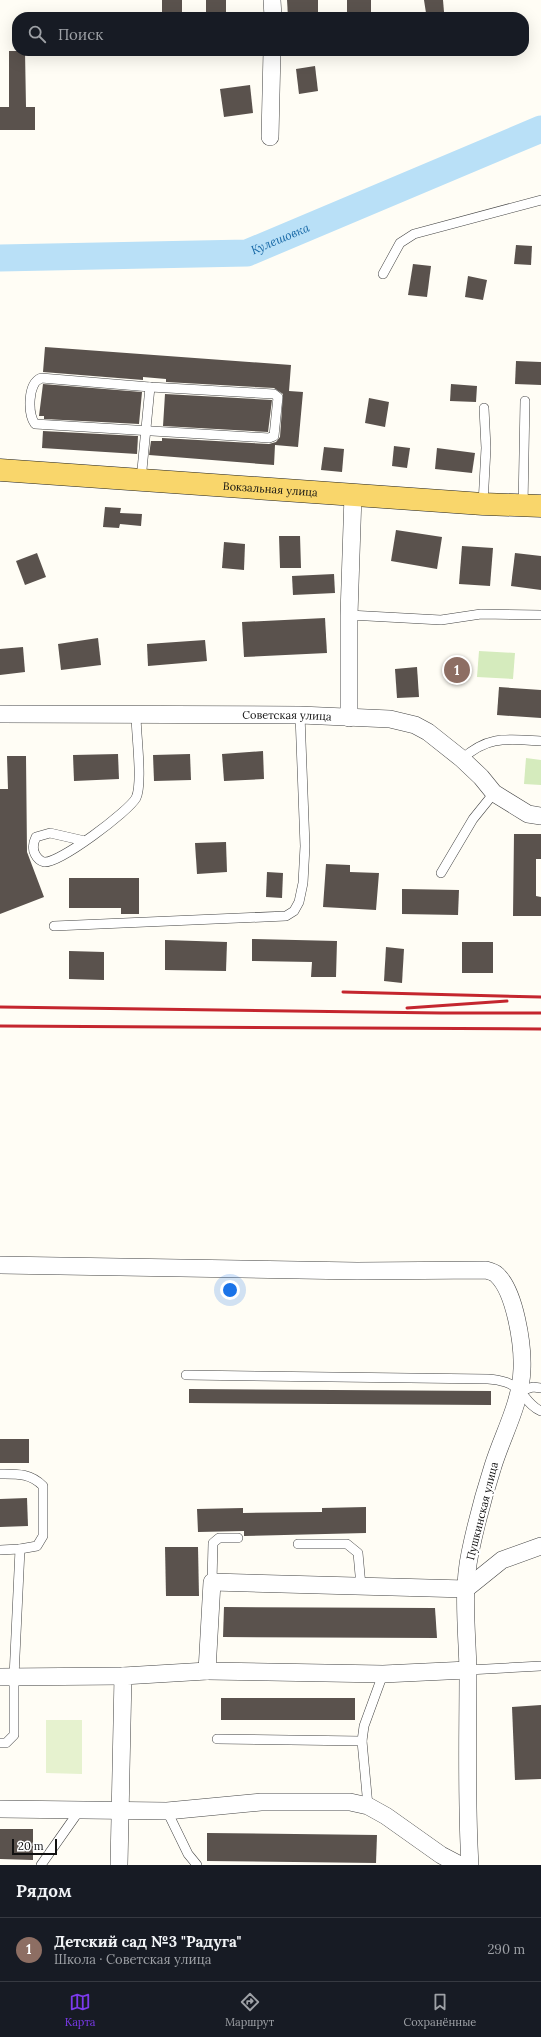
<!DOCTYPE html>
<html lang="ru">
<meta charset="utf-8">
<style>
body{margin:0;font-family:Lora,serif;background:#242831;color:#f1f3f6}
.scale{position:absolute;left:12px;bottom:10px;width:45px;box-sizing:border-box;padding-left:4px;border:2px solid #111;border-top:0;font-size:11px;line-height:14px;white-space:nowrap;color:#111;-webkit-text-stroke:3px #fff;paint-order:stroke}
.you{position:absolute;left:230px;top:1290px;width:14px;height:14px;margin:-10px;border:3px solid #fff;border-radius:50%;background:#1a73e8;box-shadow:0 0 0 6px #1a73e833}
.badge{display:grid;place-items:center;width:26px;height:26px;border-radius:50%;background:#7c3aed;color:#fff;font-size:13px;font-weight:700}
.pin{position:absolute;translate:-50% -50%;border:2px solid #fff;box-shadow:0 1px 4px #0006}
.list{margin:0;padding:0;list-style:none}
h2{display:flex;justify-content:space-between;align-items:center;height:52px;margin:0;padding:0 16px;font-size:17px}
h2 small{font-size:13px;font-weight:400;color:#9ea1a6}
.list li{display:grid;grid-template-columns:26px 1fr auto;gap:12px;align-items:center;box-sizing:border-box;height:64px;padding:0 16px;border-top:1px solid #363941}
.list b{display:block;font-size:15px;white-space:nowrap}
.list p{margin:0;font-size:13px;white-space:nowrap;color:#9ea1a6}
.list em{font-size:13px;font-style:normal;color:#9ea1a6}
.icon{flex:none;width:22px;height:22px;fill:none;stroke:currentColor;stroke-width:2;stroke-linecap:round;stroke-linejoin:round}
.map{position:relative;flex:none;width:541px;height:1865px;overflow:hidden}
.search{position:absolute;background:#171b24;box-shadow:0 4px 16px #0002;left:12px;right:12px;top:12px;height:44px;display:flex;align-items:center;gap:10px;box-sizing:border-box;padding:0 14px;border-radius:16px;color:#9ea1a6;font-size:15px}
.sheet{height:116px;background:#171b24}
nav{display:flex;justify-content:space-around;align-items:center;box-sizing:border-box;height:56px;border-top:1px solid #363941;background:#171b24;font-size:11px;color:#9ea1a6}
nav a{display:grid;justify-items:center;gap:2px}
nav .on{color:#7c3aed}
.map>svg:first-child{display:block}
</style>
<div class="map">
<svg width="541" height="1865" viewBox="0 0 541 1865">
<rect width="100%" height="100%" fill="#fffdf5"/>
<g fill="#d5ebbd">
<polygon points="479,651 515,653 513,679 477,677"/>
<polygon points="526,758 541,760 541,785 524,784"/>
</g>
<polygon fill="#e6f2cf" points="46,1720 82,1720 82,1774 46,1773"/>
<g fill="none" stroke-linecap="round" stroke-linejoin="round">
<path stroke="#b9e0f7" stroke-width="27" id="s1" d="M 0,258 L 247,253 L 541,129"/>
</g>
<g fill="#5a524d">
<rect x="162" y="0" width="20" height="13"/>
<polygon points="206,0 226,0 226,15 206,16"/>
<polygon points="287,0 318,0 318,16 288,17"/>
<polygon points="347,0 371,0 371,12 347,13"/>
<polygon points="424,0 443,0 444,12 426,13"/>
<polygon points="9,51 25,51 26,107 35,107 35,130 0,130 0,107 9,107"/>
<polygon points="315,66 318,91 299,94 296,69"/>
<polygon points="250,85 253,113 224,117 220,89"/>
<polygon points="516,245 532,246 531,265 514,264"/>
<polygon points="413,264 431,266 427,297 408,295"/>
<polygon points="468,276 487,280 483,300 465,297"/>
<polygon points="45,347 291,365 289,391 303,392 298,447 275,445 274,465 149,455 151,441 162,441 162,438 269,444 276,442 280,437 283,394 274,388 166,382 166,379 143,377 143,380 43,372"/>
<polygon points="516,361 541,362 541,385 515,384"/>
<polygon points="43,384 142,392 139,424 44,419 44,416 39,416"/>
<polygon points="451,384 477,386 476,402 450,401"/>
<polygon points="165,394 272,400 268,432 163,426"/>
<polygon points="369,398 389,402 385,427 365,423"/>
<polygon points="43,431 138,436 137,454 42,448"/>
<polygon points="394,446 410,448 407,468 392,466"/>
<polygon points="324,447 344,449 342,472 321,470"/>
<polygon points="437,448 475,453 472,473 435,469"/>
<polygon points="105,507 121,508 120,513 142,514 141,526 120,524 119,528 103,527"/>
<polygon points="396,530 442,537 437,569 391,561"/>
<polygon points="279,536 300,536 301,568 280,568"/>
<polygon points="224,542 245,544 244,570 222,568"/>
<polygon points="462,546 493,548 490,586 459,584"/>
<polygon points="37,553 46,577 25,585 16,561"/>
<polygon points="515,553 541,556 541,590 511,586"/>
<polygon points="334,574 335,593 293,595 292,576"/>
<polygon points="325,618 327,653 244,657 242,622"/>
<polygon points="98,638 101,665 61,670 58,644"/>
<polygon points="205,640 207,661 148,666 147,644"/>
<polygon points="23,647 25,672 0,675 0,649"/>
<polygon points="417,667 419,697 397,698 395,669"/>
<polygon points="499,687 541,690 541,718 497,715"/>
<polygon points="263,751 264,779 224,781 222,754"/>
<polygon points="118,754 119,779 74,781 73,755"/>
<polygon points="190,754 191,780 154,781 153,755"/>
<polygon points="7,756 26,756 27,852 44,897 0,914 0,789 8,789"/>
<polygon points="514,834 541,834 541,859 536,859 536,896 541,897 541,916 513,916"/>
<polygon points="226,842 227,872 197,874 195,843"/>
<polygon points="326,864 350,865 350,872 379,873 376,910 323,907"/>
<polygon points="267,872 283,873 282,898 266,897"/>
<polygon points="69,878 139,878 139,914 121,914 121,908 69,908"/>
<polygon points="402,889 459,890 458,915 402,914"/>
<polygon points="252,939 337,941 336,977 311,977 312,962 252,961"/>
<polygon points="165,940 227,942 226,971 165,970"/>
<rect x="462" y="942" width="31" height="31"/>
<polygon points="386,947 404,949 402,983 384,981"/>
<polygon points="69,951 104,952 104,980 69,979"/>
<polygon points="189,1389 491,1391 491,1405 189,1403"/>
<rect x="0" y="1439" width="29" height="24"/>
<polygon points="27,1498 28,1526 0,1527 0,1499"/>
<polygon points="366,1507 366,1533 244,1536 244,1531 198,1532 197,1509 243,1508 243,1513 322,1512 322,1508"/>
<polygon points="165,1547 198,1547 199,1596 166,1596"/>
<polygon points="224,1607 435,1608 437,1638 223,1637"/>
<rect x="221" y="1698" width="134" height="22"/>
<polygon points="541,1705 541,1779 515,1780 512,1707"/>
<polygon points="0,1829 33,1829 33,1860 0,1859"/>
<polygon points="207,1833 377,1835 376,1863 207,1861"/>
</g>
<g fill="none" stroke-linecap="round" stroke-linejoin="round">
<defs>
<g id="lane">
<polyline points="383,274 400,243 414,234 541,200"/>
<path d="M 41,378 L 150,387 L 274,394 L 278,397 L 274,436 L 269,438 L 35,424 C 28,414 27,384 41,378 Z"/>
<polyline points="141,480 150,387"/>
<polyline points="483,504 486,448 484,408"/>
<polyline points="523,506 525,401"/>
<polyline points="349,615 441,620 481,614 541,615"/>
<path d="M 462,759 C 488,735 508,739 541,741"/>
<path d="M 85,841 L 50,833 L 36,837 C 33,843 32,848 35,854 C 37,858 40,861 44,862 C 59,864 129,811 136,798 C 143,783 136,734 136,715"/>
<polyline points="441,873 473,819 494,793"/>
<polyline points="54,926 286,916 294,911 299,902 303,883 305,846 300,715"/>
<path d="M 186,1375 L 488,1379 C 500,1380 511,1382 520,1391 C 527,1399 531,1407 541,1411"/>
<polyline points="520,1391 533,1387 541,1388"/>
<path d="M 0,1474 C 17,1474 30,1473 43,1486 L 43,1536 L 37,1546 L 20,1549 L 14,1677 L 14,1735 L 6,1743 L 0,1743"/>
<polyline points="298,1544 347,1544 358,1553 361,1586"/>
<polyline points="0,1550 20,1549"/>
<polyline points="212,1582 213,1543 219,1538 238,1538"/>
<polyline points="468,1670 541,1666"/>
<polyline points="217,1739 362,1741"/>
<polyline points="368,1806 362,1741 364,1726 383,1674"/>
<polyline points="167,1811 188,1854 197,1865"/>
<polyline points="41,1865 79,1811"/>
</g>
<g id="street">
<polyline points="272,0 273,17"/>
<polyline points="270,137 272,51"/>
<path id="s2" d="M 0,714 L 300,715 L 390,719 L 415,725 L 428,732 L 462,759 L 481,777 L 494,793 L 528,814 L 541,816"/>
<polyline points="349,718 349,615 353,495"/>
<path d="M 0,1265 L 357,1271 L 486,1270 C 490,1271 494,1272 497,1275 C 515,1292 523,1344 522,1369 C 521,1403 503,1434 493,1466 C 484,1494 476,1524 470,1553 C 462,1591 467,1631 468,1670 C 468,1735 466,1800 470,1865"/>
<polyline points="207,1671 383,1674 468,1670"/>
<polyline points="0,1677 123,1676"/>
<polyline points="0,1809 167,1811 261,1802 350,1802 368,1806 386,1816 441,1855 460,1865"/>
<polyline points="119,1865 123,1676 207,1671 212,1582 466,1589 502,1560 541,1546"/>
</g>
<g id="primary">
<path id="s3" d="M 0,470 L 483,504 L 541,506"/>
</g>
</defs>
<use href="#lane" stroke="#444" stroke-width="10"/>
<use href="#street" stroke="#444" stroke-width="18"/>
<use href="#primary" stroke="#222" stroke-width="23"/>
<use href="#lane" stroke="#fff" stroke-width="9"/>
<use href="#street" stroke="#fff" stroke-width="17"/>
<use href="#primary" stroke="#f9d66b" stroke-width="22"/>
<g stroke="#c4262e" stroke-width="3">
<polyline points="343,992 541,997"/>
<polyline points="0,1007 441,1013 541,1013"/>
<polyline points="407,1008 507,1001"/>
<polyline points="0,1026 541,1029"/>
</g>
</g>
<g text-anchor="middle" stroke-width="4" stroke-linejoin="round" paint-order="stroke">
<g font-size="11" fill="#111" stroke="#fff">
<text dy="4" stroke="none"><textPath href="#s3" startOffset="271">Вокзальная улица</textPath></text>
<text dy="4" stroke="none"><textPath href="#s2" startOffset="287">Советская улица</textPath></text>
<text transform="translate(482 1511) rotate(-76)" y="4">Пушкинская улица</text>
</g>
<g font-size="12" font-style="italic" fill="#1768a6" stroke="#fff">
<text dy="4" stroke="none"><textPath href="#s1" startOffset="283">Кулешовка</textPath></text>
</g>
</g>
</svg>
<div class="scale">20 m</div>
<div class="you"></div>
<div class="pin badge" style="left:457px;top:670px;background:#8d6e63">1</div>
<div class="search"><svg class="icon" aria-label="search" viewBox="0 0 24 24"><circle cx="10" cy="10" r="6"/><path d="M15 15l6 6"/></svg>Поиск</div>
</div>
<section class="sheet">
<h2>Рядом<small></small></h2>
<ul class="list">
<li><span class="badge" style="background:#8d6e63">1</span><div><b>Детский сад №3 &quot;Радуга&quot;</b><p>Школа · Советская улица</p></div><em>290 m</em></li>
</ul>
</section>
<nav>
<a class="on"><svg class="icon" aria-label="map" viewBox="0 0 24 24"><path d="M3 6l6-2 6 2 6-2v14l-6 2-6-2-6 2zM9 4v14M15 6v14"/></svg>Карта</a>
<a><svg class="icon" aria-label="directions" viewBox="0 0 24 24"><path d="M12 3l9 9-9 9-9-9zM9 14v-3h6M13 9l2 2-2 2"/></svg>Маршрут</a>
<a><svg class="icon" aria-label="saved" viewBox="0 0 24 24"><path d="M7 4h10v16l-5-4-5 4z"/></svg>Сохранённые</a>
</nav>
